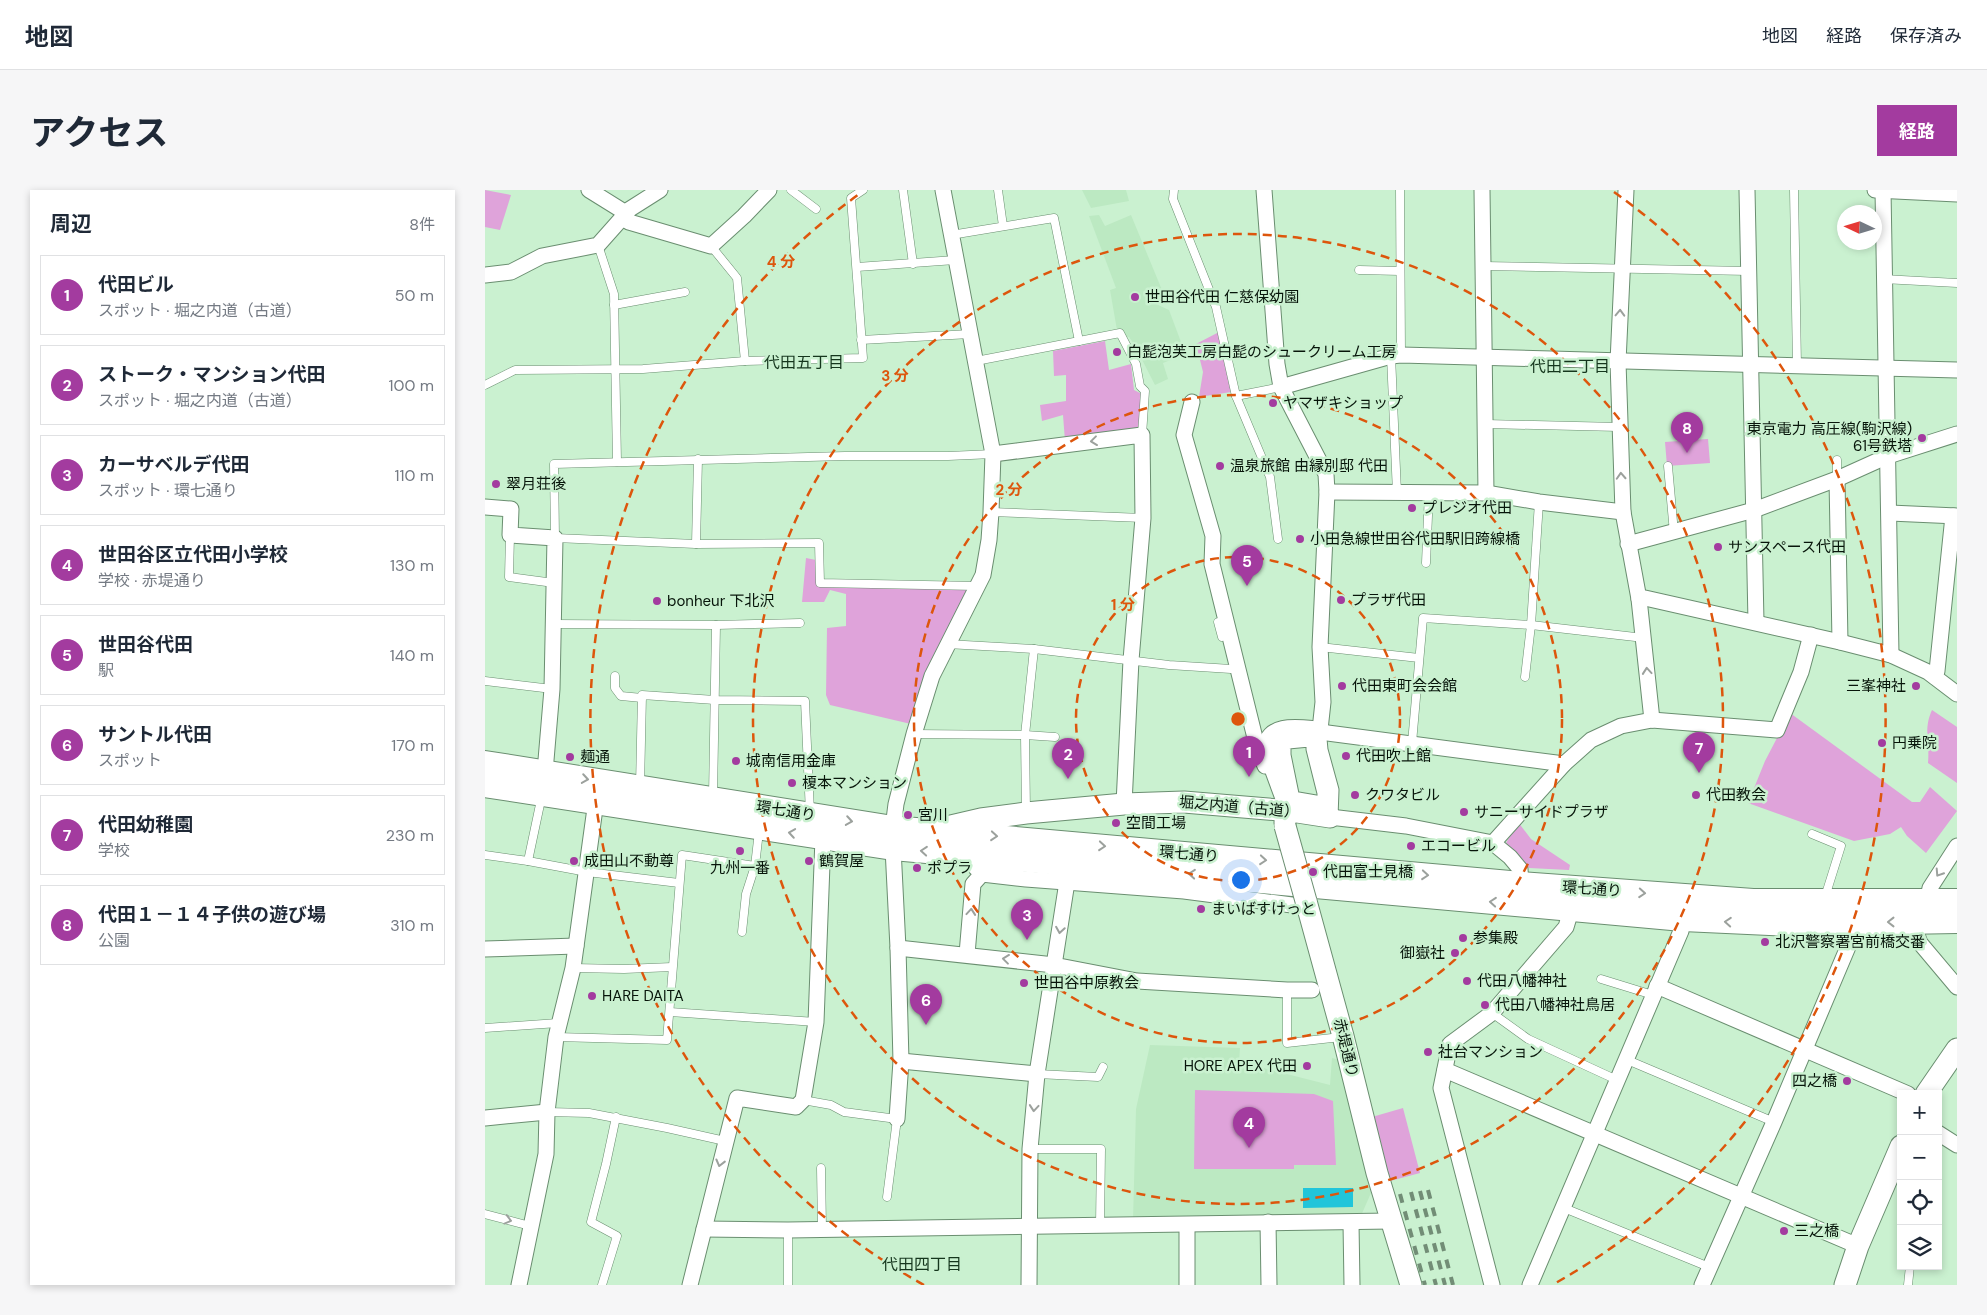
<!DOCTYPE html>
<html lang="ja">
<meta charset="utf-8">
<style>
body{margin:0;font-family:"DM Sans","Noto Sans JP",sans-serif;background:#f6f6f7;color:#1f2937}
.controls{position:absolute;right:15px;bottom:15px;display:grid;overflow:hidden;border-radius:0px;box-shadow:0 2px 8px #0003}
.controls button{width:45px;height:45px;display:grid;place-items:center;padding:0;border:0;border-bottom:1px solid #e0e1e3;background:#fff;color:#1f2937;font:25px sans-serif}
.compass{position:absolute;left:1352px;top:15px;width:45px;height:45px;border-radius:50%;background:#fff;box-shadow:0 2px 8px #0003;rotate:274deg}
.you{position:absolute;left:755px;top:689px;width:18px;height:18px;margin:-12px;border:4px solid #fff;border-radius:50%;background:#1a73e8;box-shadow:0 0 0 8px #1a73e833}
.badge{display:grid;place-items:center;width:32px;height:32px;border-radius:50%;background:#a33b9f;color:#fff;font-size:16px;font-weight:700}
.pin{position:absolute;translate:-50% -41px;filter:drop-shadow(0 1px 2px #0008)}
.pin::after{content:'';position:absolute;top:26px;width:18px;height:15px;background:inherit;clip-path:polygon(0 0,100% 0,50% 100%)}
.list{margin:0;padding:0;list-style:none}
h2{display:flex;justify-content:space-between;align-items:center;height:65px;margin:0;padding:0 20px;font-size:21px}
h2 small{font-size:16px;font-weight:400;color:#747a83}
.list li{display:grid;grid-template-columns:32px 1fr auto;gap:15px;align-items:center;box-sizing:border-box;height:80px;margin:0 10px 10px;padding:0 10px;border:1px solid #e0e1e3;border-radius:0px}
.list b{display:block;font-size:19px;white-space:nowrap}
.list p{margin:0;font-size:16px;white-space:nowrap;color:#747a83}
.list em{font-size:16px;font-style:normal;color:#747a83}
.icon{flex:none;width:28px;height:28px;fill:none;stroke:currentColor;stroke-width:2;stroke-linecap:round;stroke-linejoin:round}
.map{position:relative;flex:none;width:1472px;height:1095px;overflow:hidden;border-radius:0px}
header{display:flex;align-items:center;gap:30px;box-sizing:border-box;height:70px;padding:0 25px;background:#fff;border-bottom:1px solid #e0e1e3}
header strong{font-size:24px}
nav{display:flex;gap:28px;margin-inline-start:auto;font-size:18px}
.intro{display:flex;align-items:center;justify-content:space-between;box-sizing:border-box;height:120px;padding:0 30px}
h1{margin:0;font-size:35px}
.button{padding:12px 22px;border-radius:0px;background:#a33b9f;color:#fff;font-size:18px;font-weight:700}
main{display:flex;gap:30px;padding:0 30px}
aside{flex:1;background:#fff;border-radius:0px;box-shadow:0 2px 8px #0003}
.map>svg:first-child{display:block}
</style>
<header>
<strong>地図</strong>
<nav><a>地図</a><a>経路</a><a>保存済み</a></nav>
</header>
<div class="intro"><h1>アクセス</h1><a class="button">経路</a></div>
<main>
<aside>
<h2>周辺<small>8件</small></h2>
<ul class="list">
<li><span class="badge">1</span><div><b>代田ビル</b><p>スポット · 堀之内道（古道）</p></div><em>50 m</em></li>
<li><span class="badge">2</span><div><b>ストーク・マンション代田</b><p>スポット · 堀之内道（古道）</p></div><em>100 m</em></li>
<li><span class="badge">3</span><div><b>カーサベルデ代田</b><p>スポット · 環七通り</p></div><em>110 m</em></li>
<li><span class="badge">4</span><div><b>世田谷区立代田小学校</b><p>学校 · 赤堤通り</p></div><em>130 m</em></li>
<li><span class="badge">5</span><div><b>世田谷代田</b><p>駅</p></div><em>140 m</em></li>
<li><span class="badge">6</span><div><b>サントル代田</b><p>スポット</p></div><em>170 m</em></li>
<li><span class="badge">7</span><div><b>代田幼稚園</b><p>学校</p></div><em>230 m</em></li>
<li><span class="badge">8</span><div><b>代田１－１４子供の遊び場</b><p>公園</p></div><em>310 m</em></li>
</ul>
</aside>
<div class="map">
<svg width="1472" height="1095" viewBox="0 0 1472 1095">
<rect width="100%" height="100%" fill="#caf1d0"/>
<g fill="#bce9c2">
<polygon points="597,0 641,0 644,11 606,18"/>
<polygon points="614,25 620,36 646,25 677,100 671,114 684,120 699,160 687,165 688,169 678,173 683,189 670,195 649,154 644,147 639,147 632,140 625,100 631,98 604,26"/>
<polygon points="665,855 755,858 754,872 845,895 847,868 855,870 889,996 875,1028 648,1030 651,919"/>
</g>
<g fill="#dfa3da">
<polygon points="0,0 26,5 15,40 0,37"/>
<polygon points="734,142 746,202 714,207 718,182 711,154"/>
<polygon points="620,151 624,180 646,174 649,200 657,204 654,242 580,251 578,225 557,231 555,215 581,211 581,185 569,186 568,161"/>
<polygon points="1223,249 1225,273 1182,276 1180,252"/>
<polygon points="321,368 331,370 331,395 487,400 426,534 345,515 341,505 342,438 361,436 361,404 345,400 339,412 317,412"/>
<path d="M 1447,520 L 1472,537 L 1472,593 L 1443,573 C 1445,551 1438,540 1447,520 Z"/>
<polygon points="1305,523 1427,612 1435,612 1445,597 1472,621 1441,663 1422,646 1416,637 1405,644 1369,651 1263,613 1280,571"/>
<polygon points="1033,632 1046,649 1085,675 1084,680 1044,678 1021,653"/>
<polygon points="710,900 829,904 848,911 851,975 809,975 809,979 709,979"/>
<polygon points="918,918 935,983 905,991 887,927"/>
</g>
<polygon fill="#21c5da" points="818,998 868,998 868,1017 818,1018"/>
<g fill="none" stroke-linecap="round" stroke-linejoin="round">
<defs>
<g id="lane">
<polyline points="306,0 331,19"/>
<polyline points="418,0 428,74"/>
<polyline points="513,0 518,36"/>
<polyline points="689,0 688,9 731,117 751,206 785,287 793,349"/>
<polyline points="915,0 916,165"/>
<polyline points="1309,0 1312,176"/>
<polyline points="466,45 569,28 594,151"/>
<polyline points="113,55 129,104 132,272"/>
<polyline points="226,56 252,88 260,171"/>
<polyline points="999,76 1264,81"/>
<polyline points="372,77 470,70"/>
<polyline points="874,80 915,81"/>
<polyline points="1398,89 1472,93"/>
<polyline points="129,115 200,102"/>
<polyline points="376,150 485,144"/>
<polyline points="906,166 912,303"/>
<polyline points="491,171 635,143 651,174 655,196 660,201 657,245"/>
<polyline points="0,195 30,180 158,179 260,171 378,168 366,8 378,0"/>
<polyline points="751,206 796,197"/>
<polyline points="1001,234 1134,237"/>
<polyline points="1352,270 1352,289"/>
<polyline points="1183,276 1189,343"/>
<polyline points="506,322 658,328"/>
<polyline points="25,345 24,387 69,393"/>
<polyline points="211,354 213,269"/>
<polyline points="941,373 944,302"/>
<polyline points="492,396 335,393 334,353 211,354 70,348 69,274 360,266 463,266 508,264"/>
<polyline points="733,432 737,447"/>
<polyline points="69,434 231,435 228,606"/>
<polyline points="231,435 315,433"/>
<polyline points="462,454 549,459 684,475 746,479"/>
<polyline points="835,457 934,468"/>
<polyline points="130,486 130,498 136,506 157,508"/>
<polyline points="1040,487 1046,435 1054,312"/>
<polyline points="0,491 67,499"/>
<polyline points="429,544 540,545 570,547"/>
<polyline points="927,553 938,428 1046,435 1159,448"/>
<polyline points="155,596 157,505 230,510 320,511 325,623"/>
<polyline points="541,622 540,545 549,459"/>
<polyline points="1327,644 1356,656 1340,707"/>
<polyline points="0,665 43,671 57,605"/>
<polyline points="43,671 102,682 194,693"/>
<polyline points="257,742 261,704 270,676 274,641"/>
<polyline points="88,778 139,779 187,777"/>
<polyline points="1116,789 1168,805"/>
<polyline points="802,800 802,853 856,847"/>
<polyline points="185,822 331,832"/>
<polyline points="1007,823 1043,849 1132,890"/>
<polyline points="0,838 73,833"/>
<polyline points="71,847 182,850 197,665 270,676"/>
<polyline points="1140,869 1289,932"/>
<polyline points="552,884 613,887 618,877"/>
<polyline points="318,910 346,915 359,922 412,929 402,1007"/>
<polyline points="62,922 104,923 182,938 240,951"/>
<polyline points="545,959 616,959 615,1036"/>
<polyline points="336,978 337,1039"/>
<polyline points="1079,1018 1224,1077"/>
<polyline points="0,1024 45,1036"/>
<polyline points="117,1095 132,1046 106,1032 121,974 131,927"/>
<polyline points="303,1095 303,1040"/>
<polyline points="1423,1095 1425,1076"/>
</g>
<g id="street">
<polyline points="104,0 141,23"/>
<polyline points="779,0 792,174 796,197 841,284 842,302 835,457 838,512 834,549 835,560 846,600 845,627 921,636 1008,653 1025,667 1035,679 1036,694"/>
<polyline points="997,0 1001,303"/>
<polyline points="1141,0 1133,172 1138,322 1154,409 1167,530"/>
<polyline points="1262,0 1271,432"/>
<polyline points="1390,0 1472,4"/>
<polyline points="1398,0 1406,465"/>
<polyline points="137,28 144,32 226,56 259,26 284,0"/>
<polyline points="0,85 26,82 57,66 113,55 145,19 175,0"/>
<polyline points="796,197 906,166 916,165 1472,180"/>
<polyline points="707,212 699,245 728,346 727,374 772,556 780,576"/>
<polyline points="508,264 657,245 658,328 646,470 639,614"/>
<polyline points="1352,289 1355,452"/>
<polyline points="842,302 1001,303 1054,312 1138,322"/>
<polyline points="0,317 26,319 25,345 70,348 67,499 60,582"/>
<polyline points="1405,323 1472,326"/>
<polyline points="1143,354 1269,320 1352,289 1403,266 1472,244"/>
<polyline points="1154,409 1160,408 1355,452 1406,465 1443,482 1472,504"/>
<polyline points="1450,487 1452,481 1468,326"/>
<polyline points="835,542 1079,574"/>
<polygon points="824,549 829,554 829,559 840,603 840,610 836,614 807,609 798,565 798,555 803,551"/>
<polyline points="1008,653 1079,574 1106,550 1136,536 1167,530 1292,540 1316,482 1326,445"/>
<polyline points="477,664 497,684 541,689 699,701 822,717"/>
<polyline points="1442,712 1445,698 1472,656"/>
<polyline points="1433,732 1432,745 1435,753 1472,797"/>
<polyline points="413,758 569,775 652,791 802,800 827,800"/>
<polyline points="0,759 91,756"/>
<polyline points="482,764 488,694 497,684"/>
<polyline points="1172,796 1423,904"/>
<polyline points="416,871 552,884"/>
<polyline points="960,880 1373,1056"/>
<polyline points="0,928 62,922"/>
<polyline points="412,929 416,871 413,758 408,658 408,638 411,614 429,544 447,486 498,385 504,350 506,322 508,264 458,0"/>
<polyline points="1453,943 1472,955"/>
<polyline points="783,1032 784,1095"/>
<polyline points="866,1033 867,1095"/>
<polyline points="702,1035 702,1095"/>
<polyline points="219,1039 303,1040 906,1031"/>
<polyline points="34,1095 61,964 62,922 71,847 88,778 111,611"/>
<polyline points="205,1095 252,908 311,917 318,910 331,832 338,648"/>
<polyline points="544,1095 545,959 552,884 582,692"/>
<polyline points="1007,1095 956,898 965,854 1007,823 1081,737 1084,727 1084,718"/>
<polyline points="1045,1095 1196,741 1198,729"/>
<polyline points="1217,1095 1289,932 1368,745 1368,732"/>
</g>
<g id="secondary">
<path d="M 800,633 L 801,608 L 783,559 C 784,534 817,541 835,542"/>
<polyline points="453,639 496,629 541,623 639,614 699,612 806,621 845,627"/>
<polyline points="821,711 858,846 892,983 926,1095"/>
<polyline points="1441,904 1472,859"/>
<polyline points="1360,1095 1373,1056 1416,956"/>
</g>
<g id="primary">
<polyline points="0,573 408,638 1036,694 1268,711 1472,711"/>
<polyline points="0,595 408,658 1198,729 1309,734 1472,731"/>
</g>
</defs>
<use href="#lane" stroke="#6a8e70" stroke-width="9"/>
<use href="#street" stroke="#6a8e70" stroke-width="17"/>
<use href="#secondary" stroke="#6a8e70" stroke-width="23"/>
<use href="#primary" stroke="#6a8e70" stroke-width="26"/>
<use href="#lane" stroke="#fff" stroke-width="8"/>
<use href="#street" stroke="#fff" stroke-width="15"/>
<use href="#secondary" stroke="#fff" stroke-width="21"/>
<use href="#primary" stroke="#fff" stroke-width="24"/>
<g stroke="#728d76" stroke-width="4" stroke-dasharray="9 9" stroke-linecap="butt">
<polyline points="943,1000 968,1095"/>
<polyline points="935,1001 960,1095"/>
<polyline points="926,1002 951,1095"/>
<polyline points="915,1004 940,1095"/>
</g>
<defs>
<polyline id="secondary-bridge" points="800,636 821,711"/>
</defs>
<use href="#secondary-bridge" stroke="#6a8e70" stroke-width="23" stroke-linecap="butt"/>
<use href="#secondary-bridge" stroke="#fff" stroke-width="21"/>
</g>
<defs><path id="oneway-chevron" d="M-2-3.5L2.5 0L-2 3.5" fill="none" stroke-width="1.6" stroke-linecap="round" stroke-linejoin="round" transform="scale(1.25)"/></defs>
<g stroke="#9ca19d">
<use href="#oneway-chevron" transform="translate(1135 123) rotate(-88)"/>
<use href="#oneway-chevron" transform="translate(609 251) rotate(173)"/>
<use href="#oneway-chevron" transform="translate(1136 286) rotate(-93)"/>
<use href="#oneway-chevron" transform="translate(1162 481) rotate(-95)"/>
<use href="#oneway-chevron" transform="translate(100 589) rotate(9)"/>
<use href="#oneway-chevron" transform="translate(364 631) rotate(9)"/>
<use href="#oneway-chevron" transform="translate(307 643) rotate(-171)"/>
<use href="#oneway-chevron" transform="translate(509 646) rotate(5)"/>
<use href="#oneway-chevron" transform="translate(617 656) rotate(5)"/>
<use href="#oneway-chevron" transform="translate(439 661) rotate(-175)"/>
<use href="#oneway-chevron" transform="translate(778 670) rotate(5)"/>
<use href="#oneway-chevron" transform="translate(1454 683) rotate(123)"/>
<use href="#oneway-chevron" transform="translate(707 684) rotate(-175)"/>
<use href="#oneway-chevron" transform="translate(940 685) rotate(5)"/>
<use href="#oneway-chevron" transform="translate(1157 703) rotate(4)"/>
<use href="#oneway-chevron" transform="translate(1008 712) rotate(-175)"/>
<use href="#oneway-chevron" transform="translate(486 722) rotate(-85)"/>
<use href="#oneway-chevron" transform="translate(1243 732) rotate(-176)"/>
<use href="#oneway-chevron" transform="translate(1406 732) rotate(180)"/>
<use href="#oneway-chevron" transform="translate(575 740) rotate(99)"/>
<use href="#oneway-chevron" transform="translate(521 769) rotate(-173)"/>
<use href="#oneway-chevron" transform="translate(549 918) rotate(95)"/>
<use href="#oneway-chevron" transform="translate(235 973) rotate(104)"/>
<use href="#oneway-chevron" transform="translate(23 1030) rotate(15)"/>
</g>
<g fill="none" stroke="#dd560c" stroke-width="2.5" stroke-dasharray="9 6">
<circle cx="753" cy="529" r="162"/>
<circle cx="753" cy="529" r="324"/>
<circle cx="753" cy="529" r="485"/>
<path d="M439 1095A647 647 0 0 1 377 2M1129 2A647 647 0 0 1 1067 1095"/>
</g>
<g fill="#a33b9f" stroke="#caf1d0" stroke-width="2">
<circle cx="650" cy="107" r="5"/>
<circle cx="632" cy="162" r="5"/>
<circle cx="788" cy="213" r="5"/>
<circle cx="1437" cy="248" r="5"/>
<circle cx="735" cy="276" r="5"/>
<circle cx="11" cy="294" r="5"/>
<circle cx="927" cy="318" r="5"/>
<circle cx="815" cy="349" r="5"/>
<circle cx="1233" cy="357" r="5"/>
<circle cx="856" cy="410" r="5"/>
<circle cx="172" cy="411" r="5"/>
<circle cx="857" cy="496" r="5"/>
<circle cx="1431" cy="496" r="5"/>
<circle cx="1397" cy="553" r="5"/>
<circle cx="861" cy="566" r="5"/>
<circle cx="85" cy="567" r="5"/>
<circle cx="251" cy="571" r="5"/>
<circle cx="307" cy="593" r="5"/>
<circle cx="870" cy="605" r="5"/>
<circle cx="1211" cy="605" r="5"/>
<circle cx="979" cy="622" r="5"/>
<circle cx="423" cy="625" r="5"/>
<circle cx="631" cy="633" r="5"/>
<circle cx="926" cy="656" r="5"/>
<circle cx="255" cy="661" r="5"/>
<circle cx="89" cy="671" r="5"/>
<circle cx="324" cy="671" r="5"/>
<circle cx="432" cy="678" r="5"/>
<circle cx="828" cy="682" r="5"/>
<circle cx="716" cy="719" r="5"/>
<circle cx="978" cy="748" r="5"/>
<circle cx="1280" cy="752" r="5"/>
<circle cx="970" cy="763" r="5"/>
<circle cx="982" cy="791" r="5"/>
<circle cx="539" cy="793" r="5"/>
<circle cx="107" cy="806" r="5"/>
<circle cx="1000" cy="815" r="5"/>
<circle cx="943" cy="862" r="5"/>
<circle cx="822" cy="876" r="5"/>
<circle cx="1362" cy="891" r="5"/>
<circle cx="1299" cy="1041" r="5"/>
</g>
<g text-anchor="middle" stroke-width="5" stroke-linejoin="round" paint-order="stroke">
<g font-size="15" fill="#07150a" stroke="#caf1d0" text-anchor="start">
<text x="660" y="112">世田谷代田 仁慈保幼園</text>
<text x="642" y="167">白髭泡芙工房白髭のシュークリーム工房</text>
<text x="798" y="218">ヤマザキショップ</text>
<text x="1427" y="244" text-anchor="end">東京電力 高圧線(駒沢線)<tspan x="1427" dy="17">61号鉄塔</tspan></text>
<text x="745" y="281">温泉旅館 由縁別邸 代田</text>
<text x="21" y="299">翠月荘後</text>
<text x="937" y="323">プレジオ代田</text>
<text x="825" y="354">小田急線世田谷代田駅旧跨線橋</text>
<text x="1243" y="362">サンスペース代田</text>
<text x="866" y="415">プラザ代田</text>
<text x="182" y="416">bonheur 下北沢</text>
<text x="867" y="501">代田東町会会館</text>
<text x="1421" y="501" text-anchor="end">三峯神社</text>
<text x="1407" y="558">円乗院</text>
<text x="871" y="571">代田吹上館</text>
<text x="95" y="572">麺通</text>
<text x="261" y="576">城南信用金庫</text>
<text x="317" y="598">榎本マンション</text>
<text x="880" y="610">クワタビル</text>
<text x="1221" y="610">代田教会</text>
<text x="989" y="627">サニーサイドプラザ</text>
<text x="433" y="630">宮川</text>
<text x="641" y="638">空間工場</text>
<text x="936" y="661">エコービル</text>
<text x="99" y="676">成田山不動尊</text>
<text x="334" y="676">鶴賀屋</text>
<text x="255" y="683" text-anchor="middle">九州一番</text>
<text x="442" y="683">ポプラ</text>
<text x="838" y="687">代田富士見橋</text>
<text x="726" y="724">まいばすけっと</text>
<text x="988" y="753">参集殿</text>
<text x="1290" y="757">北沢警察署宮前橋交番</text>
<text x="960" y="768" text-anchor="end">御嶽社</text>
<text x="992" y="796">代田八幡神社</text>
<text x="549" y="798">世田谷中原教会</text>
<text x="117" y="811">HARE DAITA</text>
<text x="1010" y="820">代田八幡神社鳥居</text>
<text x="953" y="867">社台マンション</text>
<text x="812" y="881" text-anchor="end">HORE APEX 代田</text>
<text x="1352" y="896" text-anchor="end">四之橋</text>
<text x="1309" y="1046">三之橋</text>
</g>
<g font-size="15" fill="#07150a" stroke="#caf1d0">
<text transform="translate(754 617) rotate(5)" y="5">堀之内道（古道）</text>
<text transform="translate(301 621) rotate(9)" y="5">環七通り</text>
<text transform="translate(704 664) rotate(5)" y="5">環七通り</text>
<text transform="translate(1107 699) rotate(4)" y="5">環七通り</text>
<text transform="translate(861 858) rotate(76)" y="5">赤堤通り</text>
</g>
<g font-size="16" fill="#15361d" stroke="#caf1d0">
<text x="319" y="178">代田五丁目</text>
<text x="1085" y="182">代田二丁目</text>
<text x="437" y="1080">代田四丁目</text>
</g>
</g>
<circle cx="753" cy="529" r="8" fill="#dd560c" stroke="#caf1d0" stroke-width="2.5"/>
<g font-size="15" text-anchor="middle" font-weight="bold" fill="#dd560c" stroke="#caf1d0" stroke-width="5" stroke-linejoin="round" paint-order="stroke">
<text x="296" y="77">4 分</text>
<text x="410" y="191">3 分</text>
<text x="524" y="305">2 分</text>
<text x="638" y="420">1 分</text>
</g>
</svg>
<div class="controls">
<button>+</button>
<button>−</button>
<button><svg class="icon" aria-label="locate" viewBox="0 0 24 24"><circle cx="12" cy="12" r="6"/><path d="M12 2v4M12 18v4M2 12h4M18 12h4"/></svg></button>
<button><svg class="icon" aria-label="layers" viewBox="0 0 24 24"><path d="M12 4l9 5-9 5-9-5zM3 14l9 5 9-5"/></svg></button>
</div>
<svg class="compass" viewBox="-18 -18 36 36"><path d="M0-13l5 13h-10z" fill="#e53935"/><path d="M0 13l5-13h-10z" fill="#747a83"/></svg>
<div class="you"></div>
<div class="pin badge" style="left:764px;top:587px">1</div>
<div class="pin badge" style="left:583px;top:589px">2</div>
<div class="pin badge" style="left:542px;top:750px">3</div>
<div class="pin badge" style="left:764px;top:958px">4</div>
<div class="pin badge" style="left:762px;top:396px">5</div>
<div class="pin badge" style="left:441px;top:835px">6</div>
<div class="pin badge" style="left:1214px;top:583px">7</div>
<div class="pin badge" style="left:1202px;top:263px">8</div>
</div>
</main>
